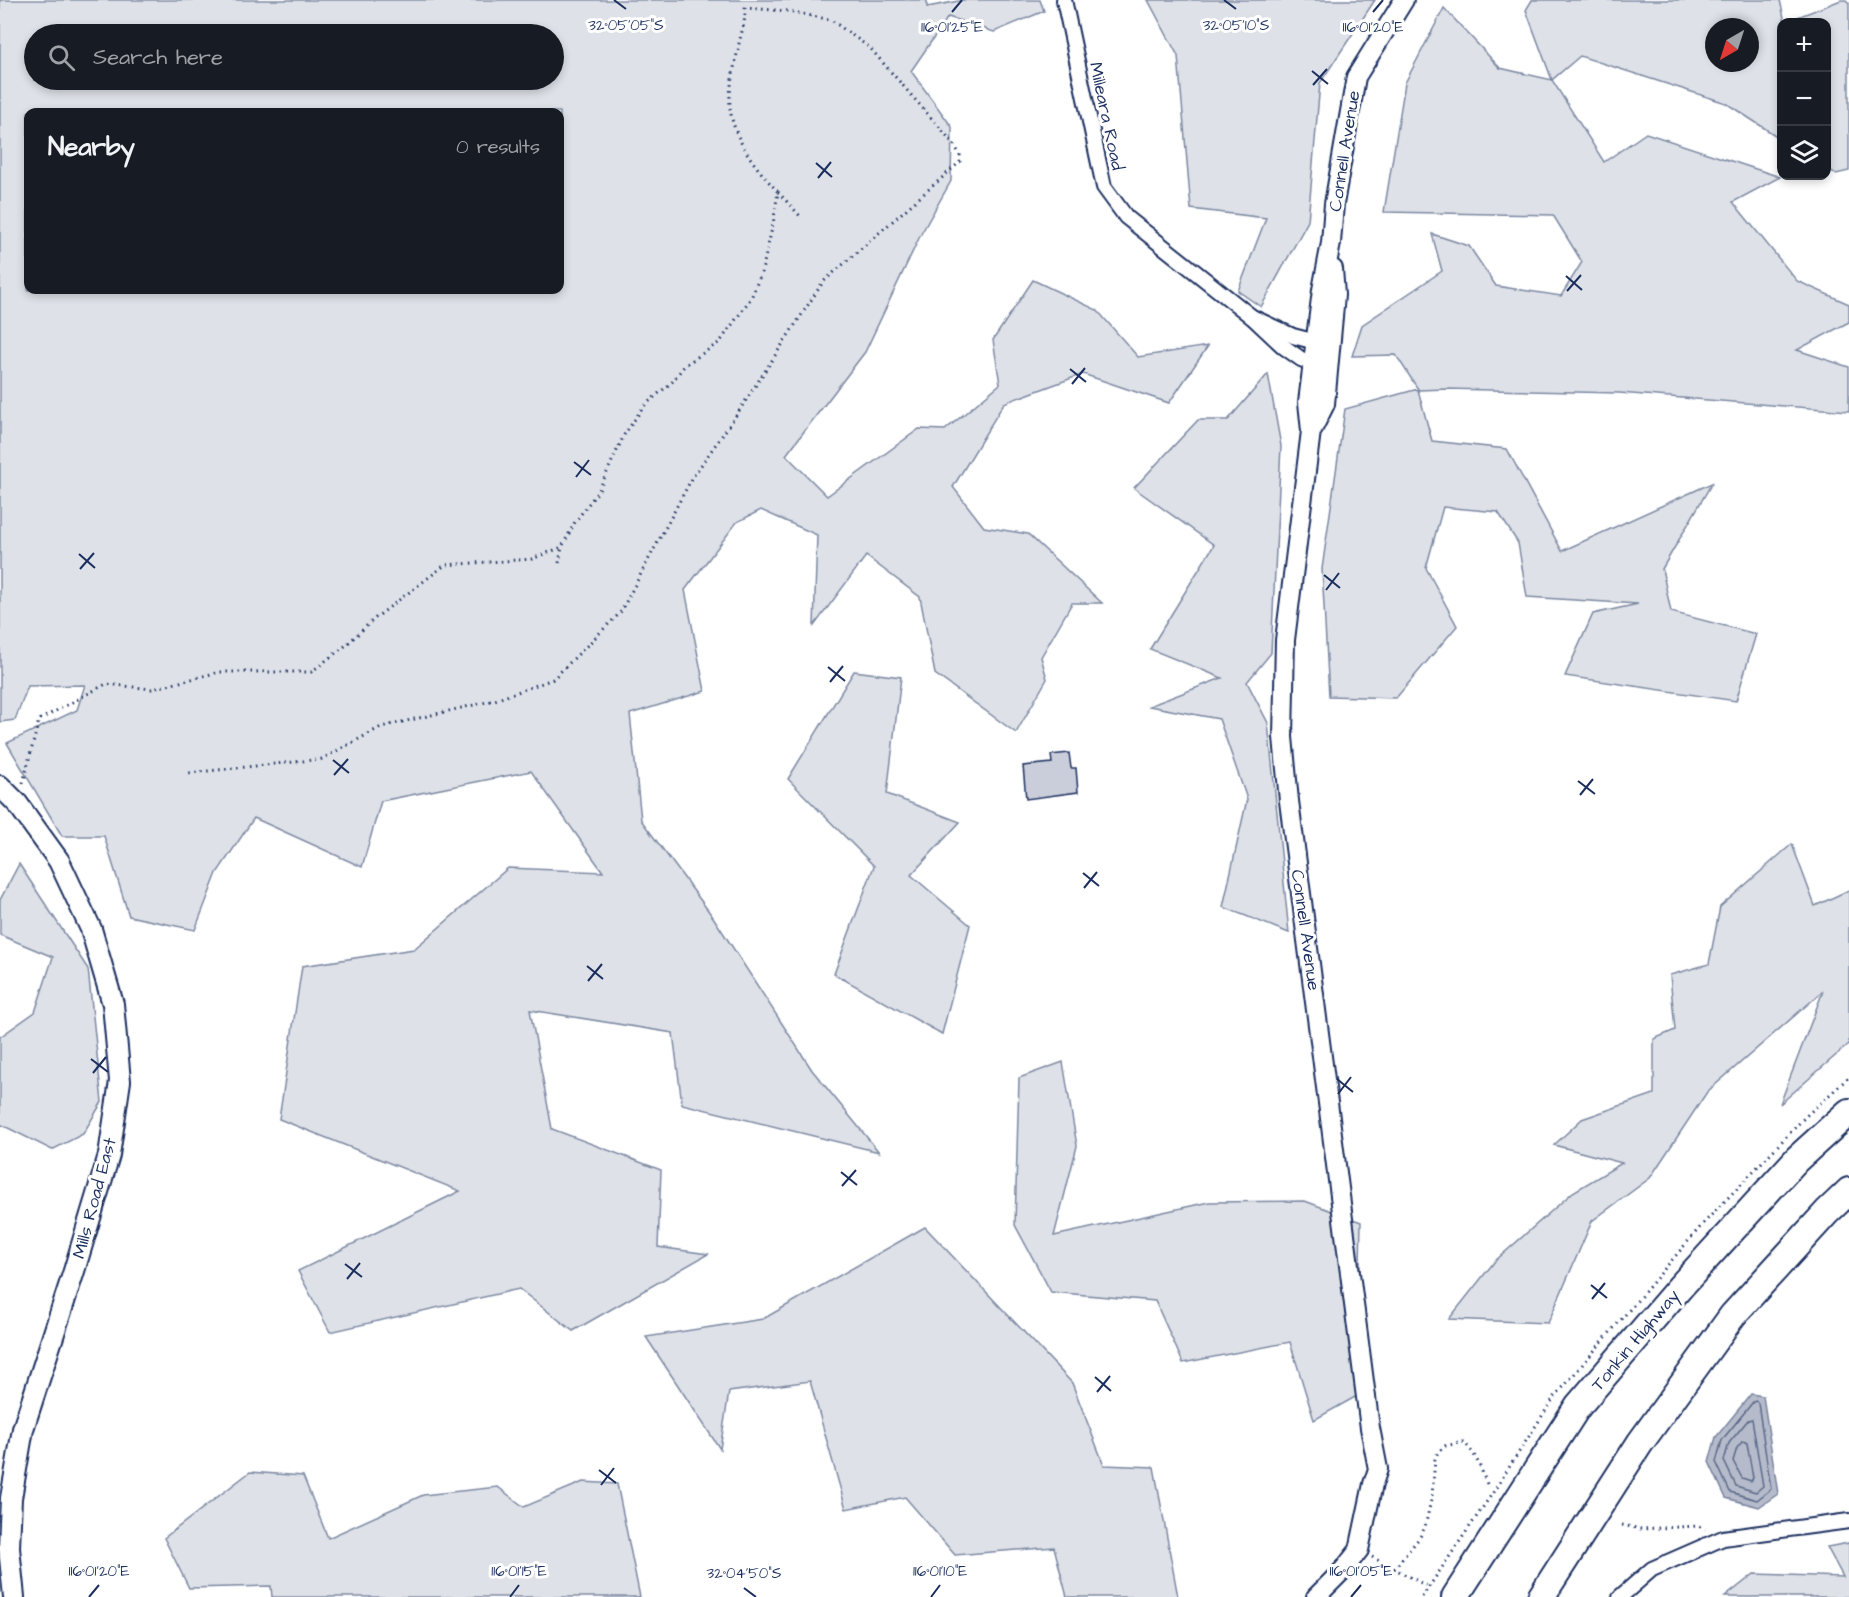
<!DOCTYPE html>
<meta charset="utf-8">
<style>
body{margin:0;font-family:"Architects Daughter",sans-serif;background:#242831;color:#f1f3f6}
.controls{position:absolute;right:18px;top:18px;display:grid;overflow:hidden;border-radius:12px;box-shadow:0 3px 9px #0003}
.controls button{width:54px;height:54px;display:grid;place-items:center;padding:0;border:0;border-bottom:2px solid #363941;background:#171b24;color:#f1f3f6;font:30px sans-serif}
.compass{position:absolute;left:1705px;top:18px;width:54px;height:54px;border-radius:50%;background:#171b24;box-shadow:0 3px 9px #0003;rotate:219deg}
.list{margin:0;padding:0;list-style:none}
h2{display:flex;justify-content:space-between;align-items:center;height:78px;margin:0;padding:0 24px;font-size:26px}
h2 small{font-size:20px;font-weight:400;color:#9ea1a6}
.icon{flex:none;width:33px;height:33px;fill:none;stroke:currentColor;stroke-width:2;stroke-linecap:round;stroke-linejoin:round}
.map{position:relative;flex:none;width:1849px;height:1597px;overflow:hidden}
.search{position:absolute;background:#171b24;box-shadow:0 3px 9px #0003;left:24px;top:24px;width:540px;height:66px;display:flex;align-items:center;gap:15px;box-sizing:border-box;padding:0 21px;border-radius:33px;color:#9ea1a6;font-size:22px}
.panel{position:absolute;background:#171b24;box-shadow:0 3px 9px #0003;left:24px;top:108px;width:540px;height:186px;border-radius:12px}
.map>svg:first-child{display:block}
</style>
<div class="map">
<svg width="1849" height="1597" viewBox="0 0 1849 1597">
<rect width="100%" height="100%" fill="#fff"/>
<filter id="ink" filterUnits="userSpaceOnUse"><feTurbulence type="fractalNoise" baseFrequency=".0167" numOctaves="2"/><feDisplacementMap in="SourceGraphic" scale="12" xChannelSelector="R" yChannelSelector="G"/><feConvolveMatrix kernelMatrix="1 2 1 2 8 2 1 2 1" color-interpolation-filters="sRGB"/></filter>
<g filter="url(#ink)">
<g fill="#dee1e7" stroke="#7c88a2" stroke-width="1.5" fill-rule="evenodd">
<path d="M 0,0 L 927,0 L 927,7 L 964,0 L 1040,0 L 1044,11 L 994,32 L 948,17 L 911,71 L 952,127 L 951,181 L 921,234 L 865,352 L 786,455 L 827,496 L 919,429 L 945,430 L 1000,384 L 993,340 L 1033,280 L 1097,310 L 1138,357 L 1208,346 L 1169,403 L 1083,374 L 1004,403 L 953,487 L 984,527 L 1028,534 L 1102,603 L 1072,603 L 1041,657 L 1047,679 L 1016,733 L 935,674 L 920,597 L 866,556 L 814,626 L 817,535 L 761,510 L 737,522 L 685,590 L 705,691 L 630,714 L 641,820 L 713,917 L 812,1070 L 879,1152 L 682,1104 L 673,1033 L 530,1010 L 552,1129 L 661,1170 L 658,1247 L 708,1254 L 573,1331 L 519,1289 L 330,1332 L 298,1271 L 460,1191 L 279,1119 L 302,966 L 414,949 L 508,868 L 603,872 L 531,771 L 381,801 L 362,867 L 254,818 L 217,873 L 195,930 L 129,916 L 104,836 L 62,836 L 7,743 L 77,710 L 85,685 L 28,686 L 15,720 L 0,722 ZM 34,34 L 554,34 L 554,80 L 34,80 ZM 28,112 L 560,112 L 560,290 L 28,290 Z"/>
<polygon points="1148,0 1375,0 1320,83 1308,221 1261,307 1238,291 1266,218 1191,209 1178,56"/>
<path d="M 1532,0 L 1780,0 L 1785,22 L 1841,0 L 1846,0 L 1849,3 L 1849,171 L 1836,174 L 1827,168 L 1826,22 L 1782,22 L 1781,139 L 1726,103 L 1580,56 L 1552,80 L 1604,162 L 1646,133 L 1780,177 L 1733,202 L 1797,281 L 1849,304 L 1849,322 L 1797,350 L 1849,367 L 1849,411 L 1619,393 L 1447,389 L 1418,390 L 1432,441 L 1507,449 L 1562,551 L 1712,483 L 1662,569 L 1671,612 L 1756,634 L 1736,701 L 1565,676 L 1593,614 L 1638,604 L 1527,597 L 1518,543 L 1498,512 L 1443,507 L 1426,568 L 1457,626 L 1396,698 L 1329,696 L 1322,569 L 1345,409 L 1418,389 L 1396,355 L 1352,356 L 1362,325 L 1442,271 L 1432,234 L 1469,246 L 1496,286 L 1561,296 L 1582,262 L 1553,215 L 1384,212 L 1405,83 L 1444,8 L 1500,68 L 1552,80 L 1526,10 ZM 1714,27 L 1750,27 L 1750,63 L 1714,63 Z"/>
<polygon points="1268,374 1281,446 1271,653 1247,682 1268,723 1289,933 1223,907 1247,799 1219,719 1149,706 1222,678 1150,649 1214,545 1134,488 1198,420 1228,420"/>
<polygon points="854,671 901,677 887,794 960,822 911,875 970,925 942,1034 834,974 874,866 788,779"/>
<polygon points="1792,844 1815,906 1849,890 1849,1044 1780,1104 1823,991 1707,1092 1650,1178 1592,1221 1548,1323 1449,1319 1495,1261 1573,1192 1622,1163 1554,1145 1582,1119 1654,1094 1654,1039 1675,1030 1670,975 1709,964 1720,907"/>
<polygon points="19,864 88,969 102,1102 83,1134 52,1150 0,1124 0,1037 35,1012 53,957 0,935 0,900"/>
<polygon points="1063,1062 1077,1146 1054,1236 1209,1202 1305,1201 1361,1222 1357,1396 1314,1420 1290,1342 1183,1363 1155,1301 1051,1292 1015,1225 1019,1078"/>
<polygon points="925,1227 1072,1383 1104,1465 1154,1467 1178,1597 1067,1597 1054,1547 955,1555 905,1497 846,1509 810,1381 729,1392 720,1449 646,1337 763,1319"/>
<polygon points="250,1472 303,1476 328,1538 423,1495 498,1487 524,1507 583,1482 617,1484 640,1597 272,1597 271,1586 189,1588 164,1538"/>
<polygon points="1849,1543 1849,1597 1725,1597 1754,1574 1843,1577 1827,1547"/>
</g>
<polygon fill="#b5bbca" stroke="#77839f" stroke-width="1.5" points="1751,1394 1763,1396 1778,1494 1759,1507 1726,1498 1709,1462 1716,1437"/>
<g fill="none" stroke-linecap="round" stroke-linejoin="round">
<g stroke="#596789" stroke-width="1.5">
<polygon points="1753,1402 1756,1401 1758,1403 1771,1489 1757,1500 1730,1492 1716,1462 1722,1440"/>
<polygon points="1752,1419 1763,1486 1756,1492 1736,1486 1724,1461 1729,1443 1748,1420"/>
<polygon points="1743,1441 1747,1443 1753,1478 1751,1481 1742,1478 1733,1461 1737,1448"/>
</g>
</g>
<polygon fill="#caceda" stroke="#1b2f5e" stroke-width="1.5" points="1069,753 1071,768 1076,768 1078,792 1026,799 1023,766 1052,763 1051,755"/>
<g fill="none" stroke-linecap="round" stroke-linejoin="round">
<defs>
<g id="minor">
<polyline points="1064,0 1104,187 1126,217 1252,317 1284,347 1301,359 1313,364 1321,361"/>
<polyline points="1252,317 1293,336 1316,342 1320,348"/>
<polyline points="1620,1597 1652,1569 1723,1538 1849,1521"/>
</g>
<g id="tertiary">
<polyline points="1312,430 1325,404 1335,295 1333,269"/>
<polyline points="1316,1597 1344,1569 1359,1550 1373,1484 1378,1469 1370,1428 1289,801 1283,737 1285,640 1311,431 1308,402 1322,290 1331,243 1334,204 1356,77 1404,0"/>
</g>
<polyline id="secondary" points="0,786 17,803 59,861 91,929 113,1004 120,1081 109,1155 74,1271 23,1429 11,1498 9,1548 14,1597"/>
<g id="motorway">
<polyline points="1455,1597 1578,1406 1681,1286 1797,1159 1849,1112"/>
<polyline points="1541,1597 1640,1443 1733,1315 1827,1212 1849,1191"/>
</g>
</defs>
<use href="#minor" stroke="#1b2f5e" stroke-width="18"/>
<use href="#tertiary" stroke="#1b2f5e" stroke-width="22"/>
<use href="#secondary" stroke="#1b2f5e" stroke-width="24"/>
<use href="#motorway" stroke="#1b2f5e" stroke-width="30"/>
<g stroke="#1b2f5e" stroke-width="3" stroke-dasharray="1.5 4.5" stroke-linecap="butt">
<polyline points="778,192 802,218"/>
<polyline points="559,563 562,547"/>
<path d="M 23,783 L 39,720 L 106,684 L 152,689 L 219,672 L 311,672 L 345,646 L 374,619 L 445,565 L 532,559 L 562,547 L 575,522 L 599,490 L 624,435 L 644,406 L 672,382 L 685,365 L 720,342 L 751,298 L 762,271 L 773,224 L 778,192 C 754,166 727,132 730,95 C 731,80 735,64 738,49 C 740,35 746,23 745,8 L 789,11 L 831,20 L 870,48 L 954,144 L 960,155 L 960,162 L 823,282 L 735,417 L 692,478 L 620,613 L 553,679 L 495,700 L 381,727 L 322,759 L 189,773"/>
<polyline points="1622,1525 1641,1529 1698,1526 1705,1529"/>
<polyline points="1372,1557 1429,1587"/>
<path d="M 1394,1569 L 1420,1537 L 1425,1527 L 1432,1496 L 1435,1459 L 1438,1452 L 1445,1446 L 1463,1442 C 1477,1454 1480,1468 1487,1484"/>
<polyline points="1422,1597 1494,1491 1553,1399 1702,1225 1805,1117 1849,1077"/>
</g>
<use href="#minor" stroke="#fff" stroke-width="14"/>
<use href="#tertiary" stroke="#fff" stroke-width="18"/>
<use href="#secondary" stroke="#fff" stroke-width="20"/>
<use href="#motorway" stroke="#fff" stroke-width="26"/>
</g>
</g>
<path fill="none" stroke="#1b2f5e" stroke-width="2" d="M 614,0 L 626,9M 1224,0 L 1236,9M 952,12 L 962,0M 1373,12 L 1383,0M 1312,71 L 1328,84M 1313,85 L 1327,69M 816,163 L 832,177M 818,178 L 831,162M 1566,276 L 1582,290M 1567,291 L 1581,275M 1070,369 L 1086,382M 1072,384 L 1085,368M 574,462 L 591,475M 576,477 L 589,460M 79,554 L 95,568M 80,569 L 94,553M 1324,575 L 1340,588M 1326,590 L 1339,573M 828,667 L 845,681M 830,682 L 843,666M 333,760 L 349,773M 334,775 L 348,759M 1578,781 L 1595,794M 1580,795 L 1593,779M 1083,873 L 1099,886M 1084,888 L 1097,872M 587,966 L 603,979M 588,981 L 602,964M 91,1059 L 108,1072M 93,1073 L 106,1057M 1337,1079 L 1353,1092M 1338,1094 L 1351,1077M 841,1172 L 857,1185M 842,1186 L 856,1170M 345,1264 L 362,1277M 347,1279 L 360,1263M 1591,1285 L 1607,1298M 1592,1299 L 1605,1283M 1095,1377 L 1111,1391M 1097,1392 L 1110,1376M 599,1470 L 616,1483M 601,1485 L 614,1468M 744,1588 L 756,1597M 89,1597 L 99,1585M 510,1597 L 519,1585M 931,1597 L 940,1585M 1351,1597 L 1361,1585"/>
<g text-anchor="middle" stroke-width="6" stroke-linejoin="round" paint-order="stroke">
<g font-size="18" fill="#1b2f5e" stroke="#fff">
<text transform="translate(1107 116) rotate(78)" y="6">Milleara Road</text>
<text transform="translate(1344 151) rotate(-81)" y="6">Connell Avenue</text>
<text transform="translate(1306 930) rotate(82)" y="6">Connell Avenue</text>
<text transform="translate(94 1198) rotate(-75)" y="6">Mills Road East</text>
<text transform="translate(1635 1340) rotate(-50)" y="6">Tonkin Highway</text>
</g>
</g>
<g font-size="15" text-anchor="middle" fill="#1b2f5e" stroke="#fff" stroke-width="6" stroke-linejoin="round" paint-order="stroke">
<text x="626" y="30">32°05'05"S</text>
<text x="1236" y="30">32°05'10"S</text>
<text x="952" y="32">116°01'25"E</text>
<text x="1373" y="32">116°01'20"E</text>
<text x="99" y="1576">116°01'20"E</text>
<text x="519" y="1576">116°01'15"E</text>
<text x="940" y="1576">116°01'10"E</text>
<text x="1361" y="1576">116°01'05"E</text>
<text x="744" y="1578">32°04'50"S</text>
</g>
</svg>
<div class="controls">
<button>+</button>
<button>−</button>
<button><svg class="icon" aria-label="layers" viewBox="0 0 24 24"><path d="M12 4l9 5-9 5-9-5zM3 14l9 5 9-5"/></svg></button>
</div>
<svg class="compass" viewBox="-18 -18 36 36"><path d="M0-13l5 13h-10z" fill="#e53935"/><path d="M0 13l5-13h-10z" fill="#9ea1a6"/></svg>
<div class="search"><svg class="icon" aria-label="search" viewBox="0 0 24 24"><circle cx="10" cy="10" r="6"/><path d="M15 15l6 6"/></svg>Search here</div>
<section class="panel">
<h2>Nearby<small>0 results</small></h2>
<ul class="list">
</ul>
</section>
</div>
